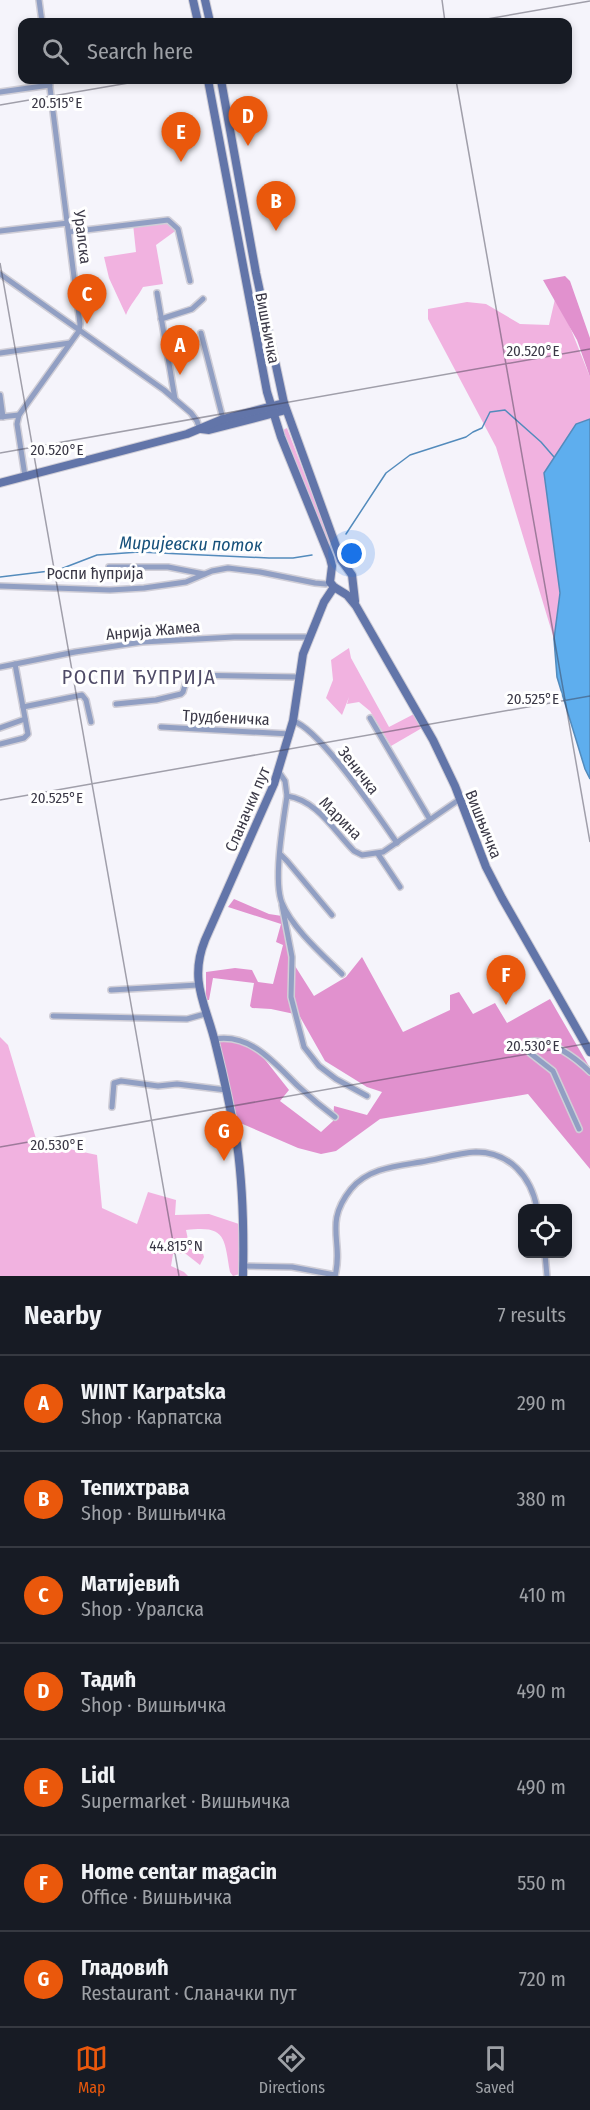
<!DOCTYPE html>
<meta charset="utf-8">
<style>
body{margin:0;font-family:"Fira Sans Condensed",sans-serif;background:#20242c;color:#f1f3f6}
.controls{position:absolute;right:18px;bottom:18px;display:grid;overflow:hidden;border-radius:12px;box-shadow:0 3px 9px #0003}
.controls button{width:54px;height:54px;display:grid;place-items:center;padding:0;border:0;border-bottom:2px solid #363941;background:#171b24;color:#f1f3f6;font:30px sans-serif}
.you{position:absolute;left:352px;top:554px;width:21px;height:21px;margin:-15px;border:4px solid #fff;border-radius:50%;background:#1a73e8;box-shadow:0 0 0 9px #1a73e833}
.badge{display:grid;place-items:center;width:39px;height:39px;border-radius:50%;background:#ea580c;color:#fff;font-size:20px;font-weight:700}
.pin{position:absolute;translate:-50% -50px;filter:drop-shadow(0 2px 3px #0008)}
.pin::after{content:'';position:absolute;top:32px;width:21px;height:18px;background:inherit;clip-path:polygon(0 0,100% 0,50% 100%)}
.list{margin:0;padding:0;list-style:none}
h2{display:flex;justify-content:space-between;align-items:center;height:78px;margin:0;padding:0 24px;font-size:26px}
h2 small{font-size:20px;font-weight:400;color:#9ea1a6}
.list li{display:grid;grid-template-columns:39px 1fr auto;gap:18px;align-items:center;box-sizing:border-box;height:96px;padding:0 24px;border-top:2px solid #363941}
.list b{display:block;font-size:22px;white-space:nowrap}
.list p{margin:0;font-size:20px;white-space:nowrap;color:#9ea1a6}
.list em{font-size:20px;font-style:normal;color:#9ea1a6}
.icon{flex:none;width:33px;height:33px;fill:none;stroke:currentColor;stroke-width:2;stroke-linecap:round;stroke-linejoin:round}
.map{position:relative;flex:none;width:590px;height:1276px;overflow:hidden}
.search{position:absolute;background:#171b24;box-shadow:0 3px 9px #0003;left:18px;right:18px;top:18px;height:66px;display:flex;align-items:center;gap:15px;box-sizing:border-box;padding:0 21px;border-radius:12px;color:#9ea1a6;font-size:22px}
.sheet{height:750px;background:#171b24}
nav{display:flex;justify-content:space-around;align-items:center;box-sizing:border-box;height:84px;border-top:2px solid #363941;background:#171b24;font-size:16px;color:#9ea1a6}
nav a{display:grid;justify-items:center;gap:3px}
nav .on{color:#ea580c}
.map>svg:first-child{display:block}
</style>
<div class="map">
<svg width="590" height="1276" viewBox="0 0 590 1276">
<rect width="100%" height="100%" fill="#f5f4fb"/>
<g fill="#f1b2e0">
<path d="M 165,219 L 178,229 L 156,245 L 163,284 L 143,287 C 138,297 130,304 126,315 L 109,278 L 104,257 L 136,252 L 133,224 Z"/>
<polygon points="555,299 570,327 590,377 590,419 576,424 544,473 560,593 554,639 496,447 428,319 428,309 467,302 486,304 520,324 549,325"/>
<polygon points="287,428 338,562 336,563 286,439 283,430"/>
<polygon points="349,648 351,658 389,727 414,714 422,728 391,746 370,711 359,702 347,704 349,697 342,715 326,698 333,680 331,660"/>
<path d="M 0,1037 L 8,1045 L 37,1142 L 97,1155 L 102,1208 L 137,1224 L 148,1192 L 176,1200 L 175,1215 L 209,1214 L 242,1225 L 243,1273 L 233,1276 L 230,1272 C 224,1237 226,1225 186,1230 L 190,1249 L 202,1250 L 204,1257 L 200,1265 L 186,1254 L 173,1254 L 171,1266 L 184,1272 L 188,1276 L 0,1276 Z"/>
</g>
<g fill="#e191ce">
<polygon points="565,276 570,281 590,338 590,377 577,340 543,280"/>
<polygon points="234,899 269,914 282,916 290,958 314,996 346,977 362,957 403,1032 450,1010 450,995 459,992 473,1014 495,1003 507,1023 550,999 590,1068 590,1169 528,1094 380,1119 336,1151 321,1154 298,1148 238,1122 218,1038 255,1047 289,1090 280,1101 321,1132 333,1121 334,1106 367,1115 382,1092 367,1087 325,1061 299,1015 271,1009 252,1008 250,1006 254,983 213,978 209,1000 206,1000 206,972 235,968 252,970 258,982 273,984 283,945 276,942 281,924 228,907"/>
</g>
<polygon fill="#5eaeee" stroke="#538bbc" stroke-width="1.5" points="590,419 590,779 585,769 557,677 554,639 560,593 544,473 576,424"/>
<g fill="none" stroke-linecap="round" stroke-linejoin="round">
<g stroke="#538bbc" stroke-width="1.5">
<polyline points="346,534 386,473 410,455 466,437 473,432 482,428 490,412 505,410 541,442 554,457"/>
<polyline points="0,577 58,570 97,555 139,552 269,558 293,558 312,555"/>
</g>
<defs>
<g id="street">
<polyline points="39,0 42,22"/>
<polyline points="0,92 50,85"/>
<polyline points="0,231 68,223"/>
<polyline points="69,232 168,220 178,229 190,281"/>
<polyline points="0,274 164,390 191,413 197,421 200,430"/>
<polyline points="157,293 175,399"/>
<polyline points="161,319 192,309 203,299"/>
<polyline points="201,333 223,419"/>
<polyline points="0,353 70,343"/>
<polyline points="0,395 3,417"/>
<polyline points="0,417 19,415"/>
<polyline points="25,476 17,424 19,415 79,331 80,324 49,80"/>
<polyline points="109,567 168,567 204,574"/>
<polyline points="0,586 110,590 144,588 186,582 212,571 228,568 260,572 315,583 326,584 330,582"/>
<polyline points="0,667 75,652 142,642 234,637 309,637"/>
<polyline points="116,704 156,700 181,694 183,692 188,675 299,677"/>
<polyline points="23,707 82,695 86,700 91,722"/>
<polyline points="370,718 429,818"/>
<path d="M 293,721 C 320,729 379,817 397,843"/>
<polyline points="161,727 290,734"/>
<polyline points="0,728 25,719"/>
<polyline points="0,744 24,738 28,734 15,664"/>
<path d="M 278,771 L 285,781 L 287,796 C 317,800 334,831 354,851 L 362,855 L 383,852 L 460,799"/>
<path d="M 287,796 C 283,822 273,881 282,903 C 292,928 324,956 342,974"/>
<polyline points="378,854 400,887"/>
<polyline points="281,855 287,861 332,915"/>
<polyline points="282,905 292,957 291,997 304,1047 319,1066 336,1079 367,1096"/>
<polyline points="111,990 198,985"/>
<polyline points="53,1016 187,1019 205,1014"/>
<path d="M 215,1039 C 252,1033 276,1065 299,1087 C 311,1098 323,1108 335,1117"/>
<polyline points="112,1107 114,1083 121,1081 158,1086 177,1084 226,1090"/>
<path d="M 579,1129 L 553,1071 L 530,1053 L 527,1046 L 529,1042 C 549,1037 577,1059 590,1072"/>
<polyline points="545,1254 547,1276"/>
<polyline points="243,1266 292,1267 335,1275"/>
<path d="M 335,1276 C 344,1241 323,1224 351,1189 C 368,1168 397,1166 421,1162 C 439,1159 458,1153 476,1152 C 510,1152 531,1177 537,1208"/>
</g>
<g id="secondary">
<polyline points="193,0 198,22"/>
<polyline points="205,0 210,22"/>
<polyline points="208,80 267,392 281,437 330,558 332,566 330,582 334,587 347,595 356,606 433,740 455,786 486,867 502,898 590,1052"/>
<polyline points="221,80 256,273 284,403 341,560 352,575 355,601"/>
<polyline points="201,429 209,430 286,410"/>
<polyline points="0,483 187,434 223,419 284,403"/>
<path d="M 243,1276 C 244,1232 243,1187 237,1144 C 231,1111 224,1078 216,1046 C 207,1006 188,982 205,940 L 274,784 L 293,721 L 303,654 L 324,602 L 334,587"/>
</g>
</defs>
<use href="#street" stroke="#d0ced7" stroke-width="8"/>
<use href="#secondary" stroke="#d0ced7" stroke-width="10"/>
<use href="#street" stroke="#919fc3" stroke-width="5"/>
<use href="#secondary" stroke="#6275a9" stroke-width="8"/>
</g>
<path fill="none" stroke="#3a3846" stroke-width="1.5" stroke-opacity="0.45" d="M 442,0 L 445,22M 470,22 L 590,1M 456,80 L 590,842M 0,105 L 146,80M 0,263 L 179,1276M 0,453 L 590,349M 0,800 L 590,696M 0,1147 L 590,1043"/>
<g text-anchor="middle" stroke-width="6" stroke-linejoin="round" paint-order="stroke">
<g font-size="16" fill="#3a3846" stroke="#fff">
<text transform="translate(83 237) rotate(83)" y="6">Уралска</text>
<text transform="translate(268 328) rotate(79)" y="6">Вишњичка</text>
<text x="95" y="579">Роспи ћуприја</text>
<text transform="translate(153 630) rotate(-5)" y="6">Анрија Жамеа</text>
<text transform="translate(226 717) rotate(3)" y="6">Трудбеничка</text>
<text transform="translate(359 770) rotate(52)" y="6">Зеничка</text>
<text transform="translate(247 809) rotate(-67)" y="6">Сланачки пут</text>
<text transform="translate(341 818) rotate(45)" y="6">Марина</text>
<text transform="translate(484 824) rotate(68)" y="6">Вишњичка</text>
</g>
<g font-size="18" font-style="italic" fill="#17517c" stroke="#fff">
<text transform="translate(191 544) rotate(1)" y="6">Миријевски поток</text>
</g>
<g font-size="20" letter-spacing="1.5" fill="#4f4b67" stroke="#fff">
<text x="139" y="684">РОСПИ ЋУПРИЈА</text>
</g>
</g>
<g font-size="15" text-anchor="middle" fill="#3a3846" stroke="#fff" stroke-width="6" stroke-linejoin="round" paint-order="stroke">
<text x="57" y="108">20.515°E</text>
<text x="533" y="356">20.520°E</text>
<text x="57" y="455">20.520°E</text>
<text x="533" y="704">20.525°E</text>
<text x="57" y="803">20.525°E</text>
<text x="533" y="1051">20.530°E</text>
<text x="57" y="1150">20.530°E</text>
<text x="176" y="1251">44.815°N</text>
</g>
</svg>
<div class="controls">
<button><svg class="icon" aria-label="locate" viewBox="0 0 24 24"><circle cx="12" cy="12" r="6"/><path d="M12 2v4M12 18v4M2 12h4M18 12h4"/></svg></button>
</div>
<div class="you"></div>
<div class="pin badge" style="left:180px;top:375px">A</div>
<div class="pin badge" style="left:276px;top:231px">B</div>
<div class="pin badge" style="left:87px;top:324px">C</div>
<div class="pin badge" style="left:248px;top:146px">D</div>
<div class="pin badge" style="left:181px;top:162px">E</div>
<div class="pin badge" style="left:506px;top:1005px">F</div>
<div class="pin badge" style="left:224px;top:1161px">G</div>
<div class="search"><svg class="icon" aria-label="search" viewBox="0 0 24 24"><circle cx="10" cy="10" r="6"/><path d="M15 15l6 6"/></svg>Search here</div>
</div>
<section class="sheet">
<h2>Nearby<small>7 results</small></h2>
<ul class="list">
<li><span class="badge">A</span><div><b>WINT Karpatska</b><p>Shop · Карпатска</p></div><em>290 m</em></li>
<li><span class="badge">B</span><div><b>Тепихтрава</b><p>Shop · Вишњичка</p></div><em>380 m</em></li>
<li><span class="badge">C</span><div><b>Матијевић</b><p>Shop · Уралска</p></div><em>410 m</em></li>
<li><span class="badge">D</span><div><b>Тадић</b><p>Shop · Вишњичка</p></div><em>490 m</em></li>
<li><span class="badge">E</span><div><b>Lidl</b><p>Supermarket · Вишњичка</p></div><em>490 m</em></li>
<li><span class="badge">F</span><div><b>Home centar magacin</b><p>Office · Вишњичка</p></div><em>550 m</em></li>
<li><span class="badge">G</span><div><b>Гладовић</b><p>Restaurant · Сланачки пут</p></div><em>720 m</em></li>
</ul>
</section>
<nav>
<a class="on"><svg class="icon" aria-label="map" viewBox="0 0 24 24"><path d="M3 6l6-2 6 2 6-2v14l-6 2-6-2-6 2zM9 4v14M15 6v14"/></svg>Map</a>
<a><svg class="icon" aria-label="directions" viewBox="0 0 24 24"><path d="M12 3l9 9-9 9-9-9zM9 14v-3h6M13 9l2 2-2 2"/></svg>Directions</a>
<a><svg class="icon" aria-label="saved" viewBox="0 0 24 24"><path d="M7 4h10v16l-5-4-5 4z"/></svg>Saved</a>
</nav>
